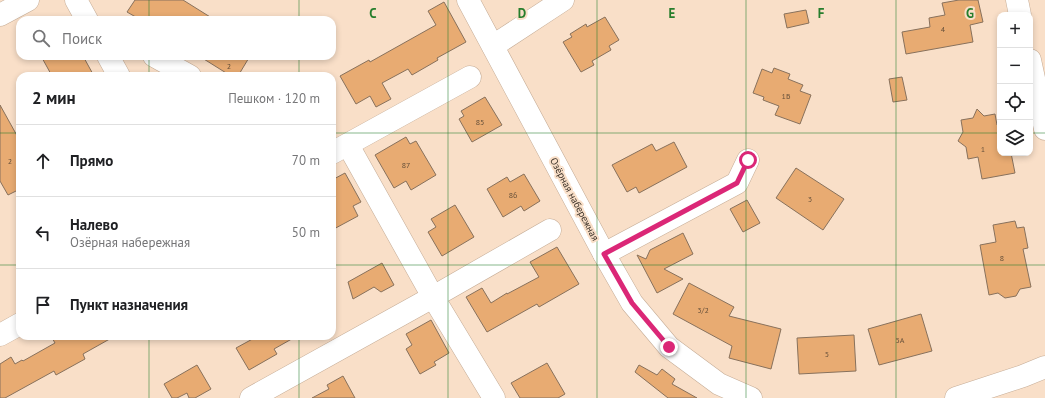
<!DOCTYPE html>
<html lang="ru">
<meta charset="utf-8">
<style>
body{margin:0;font-family:"PT Sans",sans-serif;background:#f6f6f6;color:#202124}
.controls{position:absolute;right:12px;top:12px;display:grid;overflow:hidden;border-radius:8px;box-shadow:0 2px 6px #0003}
.controls button{width:36px;height:36px;display:grid;place-items:center;padding:0;border:0;border-bottom:1px solid #e0e0e0;background:#fff;color:#202124;font:20px sans-serif}
.stop{position:absolute;width:12px;height:12px;margin:-9px;border:3px solid #db2777;border-radius:50%;background:#fff}
.stop.end{background:#db2777;border-color:#fff;box-shadow:0 1px 4px #0008}
.list{margin:0;padding:0;list-style:none}
h2{display:flex;justify-content:space-between;align-items:center;height:52px;margin:0;padding:0 16px;font-size:17px}
h2 small{font-size:13px;font-weight:400;color:#757577}
.list li{display:grid;grid-template-columns:26px 1fr auto;gap:12px;align-items:center;box-sizing:border-box;height:72px;padding:0 16px;border-top:1px solid #e0e0e0}
.list b{display:block;font-size:15px;white-space:nowrap}
.list p{margin:0;font-size:13px;white-space:nowrap;color:#757577}
.list em{font-size:13px;font-style:normal;color:#757577}
.icon{flex:none;width:22px;height:22px;fill:none;stroke:currentColor;stroke-width:2;stroke-linecap:round;stroke-linejoin:round}
.map{position:relative;flex:none;width:1045px;height:398px;overflow:hidden}
.search{position:absolute;background:#fff;box-shadow:0 2px 6px #0003;left:16px;top:16px;width:320px;height:44px;display:flex;align-items:center;gap:10px;box-sizing:border-box;padding:0 14px;border-radius:12px;color:#757577;font-size:15px}
.panel{position:absolute;background:#fff;box-shadow:0 2px 6px #0003;left:16px;top:72px;width:320px;height:268px;border-radius:12px}
.map>svg:first-child{display:block}
</style>
<div class="map">
<svg width="1045" height="398" viewBox="0 0 1045 398">
<rect width="100%" height="100%" fill="#f9dfc8"/>
<g fill="#e8ab72" stroke="#88715c">
<polygon points="135,0 183,0 215,20 141,20 127,12"/>
<polygon points="959,0 978,0 983,22 970,25 973,42 906,54 902,32 930,27 929,18 945,15 942,3"/>
<polygon points="444,2 466,42 437,58 438,60 412,75 408,69 382,83 391,99 376,107 370,96 356,104 340,76 369,60 370,62 436,25 428,11"/>
<polygon points="806,10 809,23 787,28 784,14"/>
<polygon points="605,17 619,40 609,46 611,50 592,61 594,65 581,72 563,42 572,37 570,34 586,24 587,27"/>
<polygon points="41,56 83,56 94,76 52,76"/>
<polygon points="199,56 250,56 238,76 231,76"/>
<polygon points="774,68 790,74 788,79 803,85 800,91 811,95 800,124 775,115 779,106 763,100 764,97 753,93 762,69 772,73"/>
<polygon points="902,77 907,100 893,102 889,79"/>
<polygon points="485,97 502,125 472,142 459,119 464,116 461,111"/>
<polygon points="0,105 20,141 20,189 8,195 0,181"/>
<polygon points="977,109 984,116 995,114 997,125 1000,125 1000,153 1011,153 1015,173 982,179 978,157 968,159 966,147 958,141 963,132 961,120 973,118"/>
<polygon points="406,137 410,144 416,141 436,175 411,190 406,181 394,188 375,155"/>
<polygon points="674,142 687,167 639,193 636,187 627,192 612,165 652,144 656,151"/>
<polygon points="796,168 844,199 823,230 776,198"/>
<polygon points="345,173 361,202 353,206 358,216 332,230 332,180"/>
<polygon points="524,174 540,201 524,211 521,206 503,217 487,189 507,177 510,182"/>
<polygon points="747,200 760,223 743,232 730,209"/>
<polygon points="455,205 474,237 442,256 428,232 436,227 431,219"/>
<polygon points="1015,221 1017,228 1024,227 1028,248 1023,249 1031,287 1020,289 1016,296 1005,298 998,293 989,295 980,245 996,242 993,225"/>
<polygon points="683,233 693,254 664,269 683,279 657,293 637,255 646,259 650,250"/>
<polygon points="557,247 579,284 539,307 537,304 487,332 466,297 482,288 491,303 507,293 507,294 539,277 530,262"/>
<polygon points="382,263 394,285 381,292 374,287 353,299 348,282"/>
<polygon points="689,283 734,307 729,316 781,329 771,369 729,358 732,346 673,314"/>
<polygon points="921,314 932,351 879,365 868,329"/>
<polygon points="431,320 449,353 434,362 436,365 420,374 406,349 412,345 406,334"/>
<polygon points="854,335 856,371 799,374 797,338"/>
<polygon points="51,336 115,336 83,354 85,359 56,375 54,371 5,398 0,398 0,364 11,357 15,364 22,360 23,361 55,343"/>
<polygon points="258,336 297,336 274,349 277,354 249,370 236,348"/>
<polygon points="547,363 565,394 558,398 520,398 511,383"/>
<polygon points="197,365 211,389 195,398 189,398 187,393 177,398 172,398 164,384"/>
<polygon points="639,365 657,375 662,369 675,379 672,384 697,398 668,398 635,372"/>
<polygon points="343,376 355,398 312,398 329,389 327,385"/>
</g>
<g fill="none" stroke-linecap="round" stroke-linejoin="round">
<defs>
<g id="minor">
<polyline points="76,0 87,20"/>
<polyline points="468,0 604,254 632,303 669,347 719,384 751,398"/>
<polyline points="1017,0 1020,15"/>
<polyline points="0,15 28,0"/>
<polyline points="493,46 563,0"/>
<polyline points="108,56 119,76"/>
<polyline points="154,56 190,76"/>
<polyline points="1030,60 1045,129"/>
<polyline points="348,145 433,297 494,398"/>
<polyline points="332,153 470,77"/>
<polyline points="604,254 737,183 748,160"/>
<polyline points="0,335 20,324"/>
<polyline points="251,398 433,297 550,230"/>
<polyline points="956,398 1023,376 1045,367"/>
</g>
</defs>
<use href="#minor" stroke="#c5ac96" stroke-width="23"/>
<use href="#minor" stroke="#fff" stroke-width="22"/>
</g>
<g fill="none" stroke-linecap="round" stroke-linejoin="round">
<polyline stroke="#db2777" stroke-width="5" points="669,347 632,303 604,254 737,183 748,160"/>
</g>
<path fill="none" stroke="#277e2d" stroke-width="1" stroke-opacity="0.55" d="M 149,0 L 149,20M 299,0 L 299,20M 448,0 L 448,398M 597,0 L 597,398M 746,0 L 746,398M 896,0 L 896,398M 149,56 L 149,76M 299,56 L 299,76M 0,133 L 20,133M 332,133 L 1000,133M 1030,133 L 1045,133M 0,265 L 20,265M 332,265 L 1045,265M 149,336 L 149,398M 299,336 L 299,398"/>
<g text-anchor="middle" stroke-width="4" stroke-linejoin="round" paint-order="stroke">
<g font-size="8" fill="#66503a">
<text x="943" y="32">4</text>
<text x="229" y="69">2</text>
<text x="786" y="99">1Б</text>
<text x="480" y="125">85</text>
<text x="983" y="152">1</text>
<text x="10" y="164">2</text>
<text x="406" y="168">87</text>
<text x="513" y="198">86</text>
<text x="810" y="202">3</text>
<text x="1002" y="261">8</text>
<text x="703" y="313">3/2</text>
<text x="900" y="343">5А</text>
<text x="827" y="357">5</text>
</g>
<g font-size="10" fill="#3b3128" stroke="#f9dfc8">
<text transform="translate(575 199) rotate(62)" y="4">Озёрная набережная</text>
</g>
</g>
<g font-size="13" text-anchor="middle" font-weight="bold" fill="#277e2d" stroke="#f9dfc8" stroke-width="4" stroke-linejoin="round" paint-order="stroke">
<text x="373" y="18">C</text>
<text x="522" y="18">D</text>
<text x="672" y="18">E</text>
<text x="821" y="18">F</text>
<text x="970" y="18">G</text>
</g>
</svg>
<div class="controls">
<button>+</button>
<button>−</button>
<button><svg class="icon" aria-label="locate" viewBox="0 0 24 24"><circle cx="12" cy="12" r="6"/><path d="M12 2v4M12 18v4M2 12h4M18 12h4"/></svg></button>
<button><svg class="icon" aria-label="layers" viewBox="0 0 24 24"><path d="M12 4l9 5-9 5-9-5zM3 14l9 5 9-5"/></svg></button>
</div>
<div class="stop" style="left:748px;top:160px"></div>
<div class="stop end" style="left:669px;top:347px"></div>
<div class="search"><svg class="icon" aria-label="search" viewBox="0 0 24 24"><circle cx="10" cy="10" r="6"/><path d="M15 15l6 6"/></svg>Поиск</div>
<section class="panel">
<h2>2 мин<small>Пешком · 120 m</small></h2>
<ul class="list">
<li><svg class="icon" aria-label="ahead" viewBox="0 0 24 24"><path d="M12 20V5M6 11l6-6 6 6"/></svg><div><b>Прямо</b></div><em>70 m</em></li>
<li><svg class="icon" aria-label="left" viewBox="0 0 24 24"><path d="M17 20v-9H6M10 6l-5 5 5 5"/></svg><div><b>Налево</b><p>Озёрная набережная</p></div><em>50 m</em></li>
<li><svg class="icon" aria-label="arrive" viewBox="0 0 24 24"><path d="M6 21V4h12l-3 4 3 4H6"/></svg><div><b>Пункт назначения</b></div></li>
</ul>
</section>
</div>
